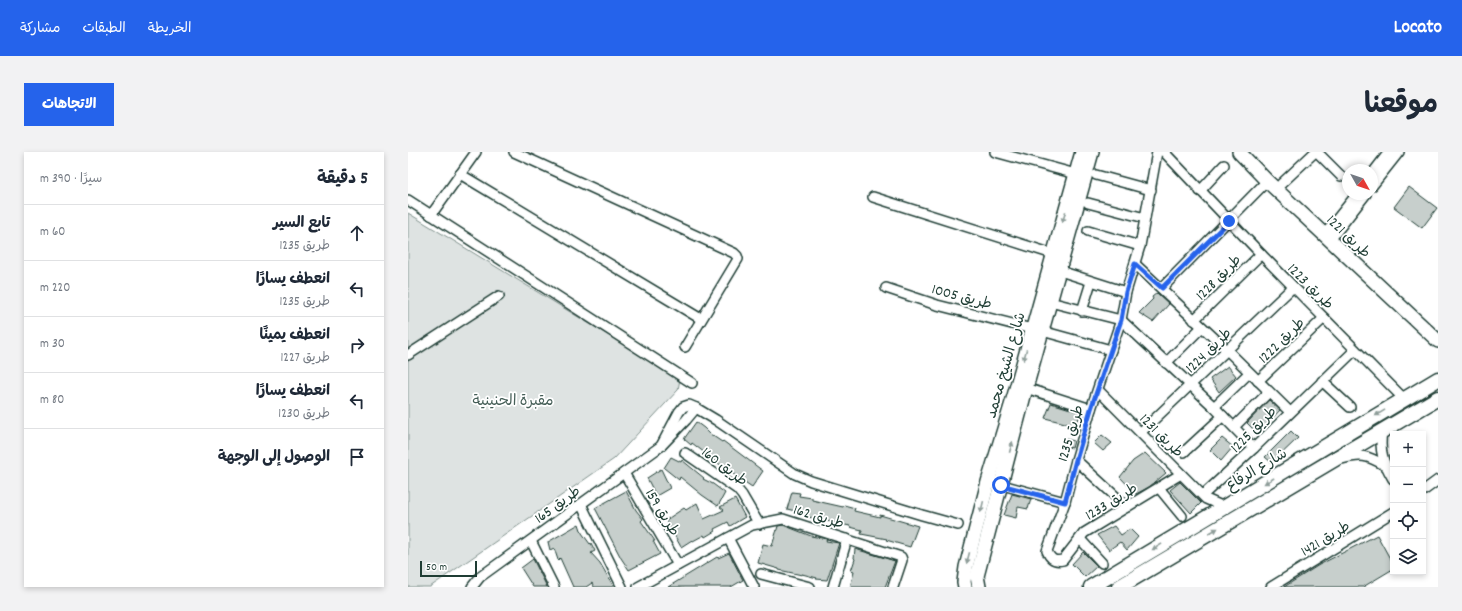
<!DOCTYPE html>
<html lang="ar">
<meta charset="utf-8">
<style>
body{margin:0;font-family:Dekko,"Playpen Sans Arabic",sans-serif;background:#f2f2f3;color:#1f2937;direction:rtl}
.controls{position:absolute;right:12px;bottom:12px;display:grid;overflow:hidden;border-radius:0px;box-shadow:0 2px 6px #0003}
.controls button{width:36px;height:36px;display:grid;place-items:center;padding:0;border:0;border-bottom:1px solid #e0e1e3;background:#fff;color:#1f2937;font:20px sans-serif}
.compass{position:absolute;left:934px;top:12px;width:36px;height:36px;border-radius:50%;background:#fff;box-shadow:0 2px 6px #0003;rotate:130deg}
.scale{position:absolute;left:12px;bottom:10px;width:57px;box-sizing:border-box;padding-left:4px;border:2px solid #1f3d34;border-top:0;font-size:11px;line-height:14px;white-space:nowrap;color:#1f3d34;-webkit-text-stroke:3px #fff;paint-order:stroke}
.stop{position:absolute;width:12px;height:12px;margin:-9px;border:3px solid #2563eb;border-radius:50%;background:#fff}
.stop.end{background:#2563eb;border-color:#fff;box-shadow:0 1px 4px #0008}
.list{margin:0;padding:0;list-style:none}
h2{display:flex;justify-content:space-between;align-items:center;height:52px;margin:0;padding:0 16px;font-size:17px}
h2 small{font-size:13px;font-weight:400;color:#747a83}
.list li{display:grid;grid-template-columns:26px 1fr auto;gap:12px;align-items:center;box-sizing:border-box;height:56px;padding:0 16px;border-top:1px solid #e0e1e3}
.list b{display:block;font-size:15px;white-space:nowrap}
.list p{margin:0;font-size:13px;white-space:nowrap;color:#747a83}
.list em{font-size:13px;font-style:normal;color:#747a83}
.icon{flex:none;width:22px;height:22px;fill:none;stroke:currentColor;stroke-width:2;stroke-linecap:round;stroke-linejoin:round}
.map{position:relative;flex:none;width:1030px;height:435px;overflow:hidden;direction:ltr;border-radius:0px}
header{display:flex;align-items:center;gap:24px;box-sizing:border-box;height:56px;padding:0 20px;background:#2563eb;color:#fff}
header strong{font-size:19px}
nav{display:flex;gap:22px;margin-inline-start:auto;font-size:14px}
.intro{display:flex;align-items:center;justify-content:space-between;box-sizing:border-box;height:96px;padding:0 24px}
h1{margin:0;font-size:28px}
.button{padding:10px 18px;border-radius:0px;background:#2563eb;color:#fff;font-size:14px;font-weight:700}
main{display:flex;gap:24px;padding:0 24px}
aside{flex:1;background:#fff;border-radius:0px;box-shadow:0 2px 6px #0003}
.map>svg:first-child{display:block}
</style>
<header>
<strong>Locato</strong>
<nav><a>الخريطة</a><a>الطبقات</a><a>مشاركة</a></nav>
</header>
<div class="intro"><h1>موقعنا</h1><a class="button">الاتجاهات</a></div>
<main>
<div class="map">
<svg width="1030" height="435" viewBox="0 0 1030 435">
<rect width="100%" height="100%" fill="#fff"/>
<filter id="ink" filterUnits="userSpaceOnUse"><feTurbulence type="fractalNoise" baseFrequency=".025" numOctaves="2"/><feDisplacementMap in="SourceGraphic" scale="8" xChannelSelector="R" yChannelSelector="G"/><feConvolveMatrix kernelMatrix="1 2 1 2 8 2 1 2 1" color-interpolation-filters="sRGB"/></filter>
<g filter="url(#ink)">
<polygon fill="#dee3e2" stroke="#7e908b" points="0,61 272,227 270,238 206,307 22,435 0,435"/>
<g fill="#c7cfcc" stroke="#1f3d34">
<polygon points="1001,35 1029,56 1014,76 986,55"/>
<polygon points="749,141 761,152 745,170 731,161 745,147 744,145"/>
<polygon points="820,214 828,224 811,240 802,227"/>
<polygon points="861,248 872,258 850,282 839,271"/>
<polygon points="643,251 672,260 669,274 637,266"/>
<polygon points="288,270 296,276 302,282 314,290 315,289 355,319 344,335 315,315 284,291 283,293 276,287"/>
<polygon points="883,279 890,286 864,311 857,305"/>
<polygon points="694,283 704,291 695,299 686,291"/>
<polygon points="814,286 825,295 813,309 802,298"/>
<polygon points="658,287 666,289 664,296 656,294"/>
<polygon points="737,301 758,321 741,335 728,342 712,325 725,309"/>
<polygon points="263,305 273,310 274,308 296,326 295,327 305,332 317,341 310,354 294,343 272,325 271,328 256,316"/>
<polygon points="253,317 262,336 248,344 239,326"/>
<polygon points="772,330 793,351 783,361 762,338"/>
<polygon points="218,339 228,358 235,367 233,369 247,389 245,389 252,402 221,418 213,406 187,356"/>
<polygon points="384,340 392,341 391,344 404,346 404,348 435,355 436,353 447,356 446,359 472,365 472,363 510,374 502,395 478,388 479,387 453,382 454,378 442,375 442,374 400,365 400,362 379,357"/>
<polygon points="604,342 623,347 620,357 610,355 608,366 596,363"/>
<polygon points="327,347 337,365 322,374 320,370 306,377 307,379 297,385 296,383 285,389 284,388 273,395 258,368 276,356 278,358 289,351 296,367 316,358 312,355"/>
<polygon points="171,372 174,381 182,392 183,391 187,399 183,401 192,411 206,435 186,435 184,431 178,435 165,435 152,406 150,408 146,396 142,398 140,390"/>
<polygon points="375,373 403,384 419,387 418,389 431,391 419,428 408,427 409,426 394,422 394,423 371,418 371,417 350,411 355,392 364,394 370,374"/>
<polygon points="706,374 713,383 722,377 730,385 719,398 712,390 701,398 689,383"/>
<polygon points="969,383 985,412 985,417 955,435 876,435 911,413"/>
<polygon points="447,397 487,409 477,435 442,435 446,420 443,419 447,407 446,406"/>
<polygon points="675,400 689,414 677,425 664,412"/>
<polygon points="321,401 335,428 323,435 260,435 309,405 310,406"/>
<polygon points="125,407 139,435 125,435 113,416"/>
</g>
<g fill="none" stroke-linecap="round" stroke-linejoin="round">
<defs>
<g id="street">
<polyline points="106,0 326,101 329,104 330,107 277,195"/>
<polyline points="587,0 668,22"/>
<path d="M 749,0 L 732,94 L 718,140 L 713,168 L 683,257 L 668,308 L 657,350 L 639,399 C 642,407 646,410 655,408 L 676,381 L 773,322"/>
<polyline points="756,0 853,102 996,247"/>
<polyline points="909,0 933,24"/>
<polyline points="52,22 293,167"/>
<polyline points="964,22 981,0"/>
<polyline points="688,23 743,38"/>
<polyline points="873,32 907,0"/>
<polyline points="964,34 991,0"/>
<polyline points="792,39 816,13"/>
<polyline points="465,45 645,102"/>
<polyline points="0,48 284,231"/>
<polyline points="680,51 737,66"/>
<polyline points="23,63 68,0"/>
<polyline points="680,79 732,94"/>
<polyline points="917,82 949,42"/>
<polyline points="922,88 958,42"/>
<polyline points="727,112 820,199 882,260"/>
<polyline points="652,119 718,140"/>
<polyline points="478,136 529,153 624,177"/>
<polyline points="754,136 859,29"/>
<polyline points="642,150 713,168 806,255 846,296"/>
<polyline points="674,159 683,130"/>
<polyline points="786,168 853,102"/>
<polyline points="634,179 703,198"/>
<polyline points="0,203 91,144"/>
<polyline points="758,211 794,175"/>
<polyline points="850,229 916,166"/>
<polyline points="914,229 942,255"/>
<polyline points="618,236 683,257"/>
<polyline points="690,238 798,347 816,355"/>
<polyline points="806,255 841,221"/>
<polyline points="826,275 861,240"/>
<path d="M 974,279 C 971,299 975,310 985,327"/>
<polyline points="733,280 885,135"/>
<polyline points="253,294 271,260 275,255 281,253 288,256 308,268 387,322 403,329 514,363 550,373"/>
<polyline points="776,300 815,264"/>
<polyline points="277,301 329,337 334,343 351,372"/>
<path d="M 934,307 C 953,302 959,303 976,313"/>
<polyline points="668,308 719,355"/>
<polyline points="216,321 270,413"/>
<polyline points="587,331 657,350"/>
<polyline points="751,336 774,364"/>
<polyline points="1015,339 1030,328"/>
<polyline points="795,343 846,296 947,198"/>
<polyline points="173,352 214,435"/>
<polyline points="320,386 346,435"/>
<polyline points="672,387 694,411"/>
<polyline points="123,389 146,435"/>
<polyline points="353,422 402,435"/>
<polyline points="64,435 72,425 253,294 278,268 288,256"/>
<polyline points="230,435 344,373 375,367 493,405 494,408 485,435"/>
<polyline points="425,435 439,387"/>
<polyline points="863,435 985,360"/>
</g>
<g id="secondary">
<polyline points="831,0 859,29 1030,189"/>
<polyline points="557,435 556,430 558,415 580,330 606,244 674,0"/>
<polyline points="571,435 569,424 618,236 684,0"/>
</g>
<g id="primary">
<polyline points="683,435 1030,227"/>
<polyline points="711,435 1030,246"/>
</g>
</defs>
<use href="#street" stroke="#1f3d34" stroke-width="12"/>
<use href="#secondary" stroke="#1f3d34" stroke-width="16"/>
<use href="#primary" stroke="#1f3d34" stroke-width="17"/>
<use href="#street" stroke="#fff" stroke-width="9"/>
<use href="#secondary" stroke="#fff" stroke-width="13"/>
<use href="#primary" stroke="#fff" stroke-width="14"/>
</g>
<defs><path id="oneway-solid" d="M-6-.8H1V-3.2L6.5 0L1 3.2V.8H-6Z"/></defs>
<g fill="#8f9e9a">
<use href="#oneway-solid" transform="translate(656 65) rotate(106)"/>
<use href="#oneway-solid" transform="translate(617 203) rotate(105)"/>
<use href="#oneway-solid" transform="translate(972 261) rotate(149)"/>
<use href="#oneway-solid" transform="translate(603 295) rotate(-75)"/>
<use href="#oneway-solid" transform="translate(861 329) rotate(150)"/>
<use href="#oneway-solid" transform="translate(574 355) rotate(104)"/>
<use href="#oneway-solid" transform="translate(805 379) rotate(-30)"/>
<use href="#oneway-solid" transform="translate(749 395) rotate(149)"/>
<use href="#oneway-solid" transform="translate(560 406) rotate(105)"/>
</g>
</g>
<g fill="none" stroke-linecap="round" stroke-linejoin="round" filter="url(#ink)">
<polyline stroke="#2563eb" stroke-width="5" points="593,333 657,350 668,308 683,257 713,168 718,140 727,112 754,136 821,69"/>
</g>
<g text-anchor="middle" stroke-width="3.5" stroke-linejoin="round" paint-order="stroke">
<g font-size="15" fill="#1f3d34" stroke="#fff">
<text transform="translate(941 84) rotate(44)" y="5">طريق 1221</text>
<text transform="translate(810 125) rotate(-45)" y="5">طريق 1228</text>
<text transform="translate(903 134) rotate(45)" y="5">طريق 1223</text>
<text transform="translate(554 144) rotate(15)" y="5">طريق 1005</text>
<text transform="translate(873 188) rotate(-44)" y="5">طريق 1222</text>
<text transform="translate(800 198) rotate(-44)" y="5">طريق 1224</text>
<text transform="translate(597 213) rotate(-74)" y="5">شارع الشيخ محمد</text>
<text transform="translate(845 277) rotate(-45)" y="5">طريق 1225</text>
<text transform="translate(662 281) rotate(-73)" y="5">طريق 1235</text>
<text transform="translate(754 283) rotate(45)" y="5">طريق 1231</text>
<text transform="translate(317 314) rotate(38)" y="5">طريق 160</text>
<text transform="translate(848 317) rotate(-31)" y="5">شارع الرفاع</text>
<text transform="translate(703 349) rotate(-31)" y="5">طريق 1233</text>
<text transform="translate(149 352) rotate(-36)" y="5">طريق 165</text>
<text transform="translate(255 360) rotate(59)" y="5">طريق 159</text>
<text transform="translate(411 364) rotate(17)" y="5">طريق 162</text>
<text transform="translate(917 386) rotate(-31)" y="5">طريق 1421</text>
</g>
<g font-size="15" fill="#455e57" stroke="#fff">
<text x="105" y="253">مقبرة الحنينية</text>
</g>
</g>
</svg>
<div class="controls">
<button>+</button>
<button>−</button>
<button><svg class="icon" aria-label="locate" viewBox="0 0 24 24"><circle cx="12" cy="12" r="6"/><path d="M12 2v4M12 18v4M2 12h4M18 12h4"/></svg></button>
<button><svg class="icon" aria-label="layers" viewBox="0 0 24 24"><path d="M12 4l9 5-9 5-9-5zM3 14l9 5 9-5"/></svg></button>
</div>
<svg class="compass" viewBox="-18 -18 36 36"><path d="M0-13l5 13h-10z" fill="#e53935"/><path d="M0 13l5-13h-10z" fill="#747a83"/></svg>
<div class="scale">50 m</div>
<div class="stop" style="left:593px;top:333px"></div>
<div class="stop end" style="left:821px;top:69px"></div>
</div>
<aside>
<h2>5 دقيقة<small>سيرًا · 390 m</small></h2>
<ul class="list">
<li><svg class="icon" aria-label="ahead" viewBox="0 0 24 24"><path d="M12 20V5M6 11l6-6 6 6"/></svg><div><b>تابع السير</b><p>طريق 1235</p></div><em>60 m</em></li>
<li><svg class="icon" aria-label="left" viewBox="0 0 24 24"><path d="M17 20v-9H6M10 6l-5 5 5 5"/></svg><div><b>انعطف يسارًا</b><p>طريق 1235</p></div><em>220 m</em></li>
<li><svg class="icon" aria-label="right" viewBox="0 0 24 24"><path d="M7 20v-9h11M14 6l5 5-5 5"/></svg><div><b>انعطف يمينًا</b><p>طريق 1227</p></div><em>30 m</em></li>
<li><svg class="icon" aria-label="left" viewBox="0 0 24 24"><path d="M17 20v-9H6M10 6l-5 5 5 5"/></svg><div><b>انعطف يسارًا</b><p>طريق 1230</p></div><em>80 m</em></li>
<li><svg class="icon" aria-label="arrive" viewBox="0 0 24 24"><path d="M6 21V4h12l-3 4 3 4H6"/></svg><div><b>الوصول إلى الوجهة</b></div></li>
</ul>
</aside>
</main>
